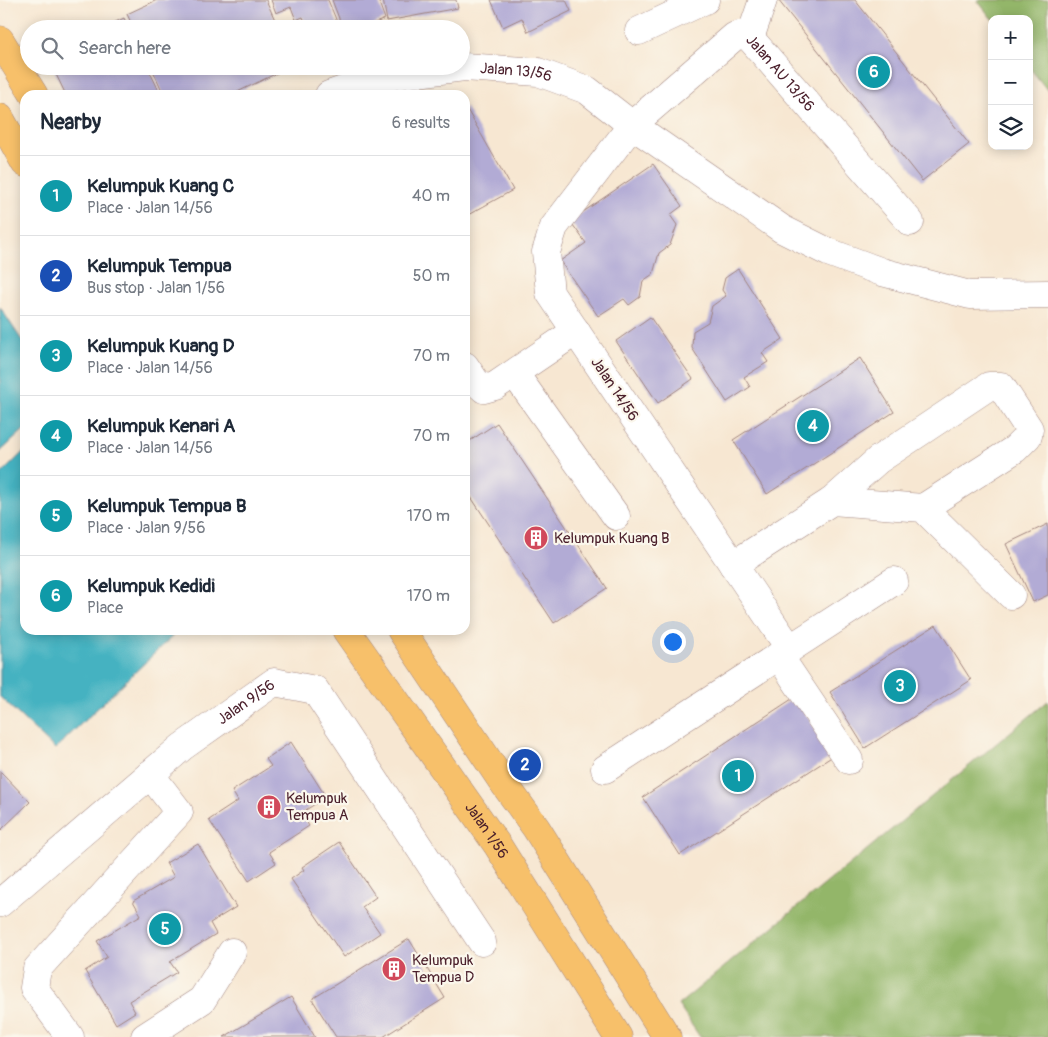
<!DOCTYPE html>
<meta charset="utf-8">
<style>
body{margin:0;font-family:Pangolin,sans-serif;background:#f6f6f7;color:#1f2937}
.controls{position:absolute;right:15px;top:15px;display:grid;overflow:hidden;border-radius:10px;box-shadow:0 2px 12px #0003}
.controls button{width:45px;height:45px;display:grid;place-items:center;padding:0;border:0;border-bottom:1px solid #e0e1e3;background:#fff;color:#1f2937;font:25px sans-serif}
.you{position:absolute;left:672px;top:641px;width:18px;height:18px;margin:-12px;border:4px solid #fff;border-radius:50%;background:#1a73e8;box-shadow:0 0 0 8px #1a73e833}
.badge{display:grid;place-items:center;width:32px;height:32px;border-radius:50%;background:#d1495b;color:#fff;font-size:16px;font-weight:700}
.pin{position:absolute;translate:-50% -50%;border:2px solid #fff;box-shadow:0 1px 5px #0006}
.list{margin:0;padding:0;list-style:none}
h2{display:flex;justify-content:space-between;align-items:center;height:65px;margin:0;padding:0 20px;font-size:21px}
h2 small{font-size:16px;font-weight:400;color:#747a83}
.list li{display:grid;grid-template-columns:32px 1fr auto;gap:15px;align-items:center;box-sizing:border-box;height:80px;padding:0 20px;border-top:1px solid #e0e1e3}
.list b{display:block;font-size:19px;white-space:nowrap}
.list p{margin:0;font-size:16px;white-space:nowrap;color:#747a83}
.list em{font-size:16px;font-style:normal;color:#747a83}
.icon{flex:none;width:28px;height:28px;fill:none;stroke:currentColor;stroke-width:2;stroke-linecap:round;stroke-linejoin:round}
.map{position:relative;flex:none;width:1048px;height:1037px;overflow:hidden}
.search{position:absolute;background:#fff;box-shadow:0 2px 12px #0003;left:20px;top:20px;width:450px;height:55px;display:flex;align-items:center;gap:12px;box-sizing:border-box;padding:0 18px;border-radius:28px;color:#747a83;font-size:19px}
.panel{position:absolute;background:#fff;box-shadow:0 2px 12px #0003;left:20px;top:90px;width:450px;height:545px;border-radius:15px}
.map>svg:first-child{display:block}
</style>
<div class="map">
<svg width="1048" height="1037" viewBox="0 0 1048 1037">
<rect width="100%" height="100%" fill="#fbf7ec"/>
<filter id="ink" filterUnits="userSpaceOnUse"><feTurbulence type="fractalNoise" baseFrequency=".02" numOctaves="2"/><feDisplacementMap in="SourceGraphic" scale="10" xChannelSelector="R" yChannelSelector="G"/><feConvolveMatrix kernelMatrix="1 2 1 2 8 2 1 2 1" color-interpolation-filters="sRGB"/></filter>
<filter id="wash" filterUnits="userSpaceOnUse"><feTurbulence type="fractalNoise" baseFrequency=".0096" numOctaves="4" result="noise"/><feDisplacementMap in="SourceGraphic" scale="20" xChannelSelector="R" yChannelSelector="G"/><feGaussianBlur stdDeviation="1.12" result="paint"/><feColorMatrix in="noise" values="0 0 0 0 0 0 0 0 0 0 0 0 0 0 0 0 0 1.4 0 .05"/><feComposite in="paint" operator="in"/></filter>
<g filter="url(#wash)">
<rect width="100%" height="100%" fill="#f7e7d2"/>
<g fill="#93b669" stroke="#6e6a4a">
<polygon points="977,0 1048,0 1048,91 1029,67 1029,19 992,19"/>
<polygon points="1048,701 1048,1037 700,1037 678,1005"/>
</g>
<g fill="#45b2c1" stroke="#486876">
<polygon points="0,307 25,345 25,429 0,452"/>
<polygon points="25,450 25,630 179,630 55,749 0,697 0,475"/>
</g>
<g id="blocks">
<g fill="#b2abd5">
<polygon points="157,0 266,0 279,29 134,29 127,14"/>
<polygon points="271,0 328,0 340,29 308,29 303,17 296,20 291,7 276,13"/>
<polygon points="332,0 378,0 385,19 360,29 343,29"/>
<polygon points="383,0 456,0 458,8 387,21"/>
<polygon points="491,0 566,0 571,11 528,32 522,18 503,27"/>
<polygon points="778,0 855,0 969,144 922,181"/>
<polygon points="124,18 129,29 101,29"/>
<polygon points="52,66 147,66 161,95 66,95"/>
<polygon points="151,66 292,66 231,95 164,95"/>
<polygon points="465,106 513,190 466,216 465,214"/>
<polygon points="653,164 682,206 670,215 677,225 670,245 659,253 653,274 643,281 640,297 629,305 624,299 598,316 560,261 586,243 570,221"/>
<polygon points="738,269 783,339 762,353 768,362 744,377 750,387 727,402 692,348 693,331 708,322 712,306 726,296 722,290 725,278"/>
<polygon points="650,317 693,379 658,403 616,341"/>
<polygon points="860,358 894,412 767,494 733,440"/>
<polygon points="497,423 607,588 554,623 465,488 465,444"/>
<polygon points="1048,524 1048,595 1033,602 1006,544"/>
<polygon points="936,625 971,680 865,748 830,692"/>
<polygon points="795,697 833,756 680,855 643,797"/>
<polygon points="291,742 326,797 301,813 309,826 269,852 276,863 249,881 209,820 238,801 232,791 271,766 266,759"/>
<polygon points="0,771 30,802 1,830 0,829"/>
<polygon points="339,842 376,897 362,907 380,933 344,957 291,879 304,870 302,867"/>
<polygon points="198,844 236,907 210,923 216,934 170,962 177,972 129,1001 135,1012 116,1024 85,971 107,957 97,941 141,915 133,901 174,877 166,863"/>
<polygon points="409,939 445,998 383,1037 336,1037 312,999"/>
<polygon points="291,997 315,1037 224,1037"/>
</g>
</g>
</g>
<g filter="url(#ink)">
<use href="#blocks" fill-opacity="0" stroke="#a0837e" stroke-width="1"/>
<g fill="none" stroke-linecap="round" stroke-linejoin="round">
<defs>
<g id="minor">
<polyline points="639,31 705,0"/>
<polyline points="750,38 763,0"/>
<path id="s1" d="M 329,95 L 377,78 L 464,67 L 538,72 L 587,90 L 632,125 L 782,229 L 828,252 L 882,272 L 970,295 L 1048,294"/>
<polyline points="465,366 475,381 484,389 495,386 576,331"/>
<polyline points="515,374 616,516"/>
<polyline points="832,501 878,460 989,386 1001,386 1029,429 1028,436 1015,449 923,508"/>
<polyline points="733,565 832,501 923,508 1011,595"/>
<path id="s2" d="M 790,649 L 550,293 L 546,252 L 554,227 L 632,125 L 735,36 L 743,34 L 750,38 L 910,222"/>
<polyline points="779,656 849,760"/>
<polyline points="605,769 894,581"/>
<path id="s3" d="M 0,903 L 182,747 L 274,682 L 315,690 L 482,942"/>
<polyline points="70,1037 34,988 37,969 179,812 150,774"/>
<polyline points="145,1037 202,1000 232,952"/>
</g>
<g id="major">
<polyline points="0,40 34,95"/>
<polyline points="0,118 25,163"/>
<path id="s4" d="M 346,630 L 498,846 L 618,1037"/>
<polyline points="401,630 500,778 536,828 667,1037"/>
</g>
</defs>
<use href="#minor" stroke="#a0837e" stroke-width="29"/>
<use href="#major" stroke="#a0837e" stroke-width="29"/>
<use href="#minor" stroke="#fff" stroke-width="28"/>
<use href="#major" stroke="#f7c06b" stroke-width="28"/>
</g>
</g>
<defs>
<symbol id="building-disc" viewBox="-11 -11 22 22"><circle r="9.5" fill="#d1495b" stroke="#fbf7ec"/><path d="M-4-6H4V6H1V3H-1V6H-4ZM-2.5-4.3h1.7v1.8h-1.7ZM.8-4.3h1.7v1.8H.8ZM-2.5-1h1.7V.8h-1.7ZM.8-1h1.7V.8H.8Z" fill="#fff"/></symbol>
</defs>
<g fill-rule="evenodd">
<use href="#building-disc" x="522" y="524" width="28" height="28"/>
<use href="#building-disc" x="255" y="793" width="28" height="28"/>
<use href="#building-disc" x="380" y="955" width="28" height="28"/>
</g>
<g text-anchor="middle" stroke-width="4.5" stroke-linejoin="round" paint-order="stroke">
<g font-size="15" fill="#4a1f2b" stroke="#fbf7ec">
<text dy="5" stroke="none"><textPath href="#s1" startOffset="191">Jalan 13/56</textPath></text>
<text dy="5" stroke="none"><textPath href="#s2" startOffset="824">Jalan AU 13/56</textPath></text>
<text transform="translate(615 389) rotate(56)" y="5">Jalan 14/56</text>
<text dy="5" stroke="none"><textPath href="#s3" startOffset="318">Jalan 9/56</textPath></text>
<text dy="5" stroke="none"><textPath href="#s4" startOffset="245">Jalan 1/56</textPath></text>
</g>
<g font-size="15" fill="#4a1f2b" stroke="#fbf7ec" text-anchor="start">
<text x="554" y="543">Kelumpuk Kuang B</text>
<text x="286" y="803">Kelumpuk<tspan x="286" dy="17">Tempua A</tspan></text>
<text x="412" y="965">Kelumpuk<tspan x="412" dy="17">Tempua D</tspan></text>
</g>
</g>
</svg>
<div class="controls">
<button>+</button>
<button>−</button>
<button><svg class="icon" aria-label="layers" viewBox="0 0 24 24"><path d="M12 4l9 5-9 5-9-5zM3 14l9 5 9-5"/></svg></button>
</div>
<div class="you"></div>
<div class="pin badge" style="left:738px;top:776px;background:#0f9aa8">1</div>
<div class="pin badge" style="left:525px;top:765px;background:#1a4fb4">2</div>
<div class="pin badge" style="left:900px;top:686px;background:#0f9aa8">3</div>
<div class="pin badge" style="left:813px;top:426px;background:#0f9aa8">4</div>
<div class="pin badge" style="left:165px;top:929px;background:#0f9aa8">5</div>
<div class="pin badge" style="left:874px;top:72px;background:#0f9aa8">6</div>
<div class="search"><svg class="icon" aria-label="search" viewBox="0 0 24 24"><circle cx="10" cy="10" r="6"/><path d="M15 15l6 6"/></svg>Search here</div>
<section class="panel">
<h2>Nearby<small>6 results</small></h2>
<ul class="list">
<li><span class="badge" style="background:#0f9aa8">1</span><div><b>Kelumpuk Kuang C</b><p>Place · Jalan 14/56</p></div><em>40 m</em></li>
<li><span class="badge" style="background:#1a4fb4">2</span><div><b>Kelumpuk Tempua</b><p>Bus stop · Jalan 1/56</p></div><em>50 m</em></li>
<li><span class="badge" style="background:#0f9aa8">3</span><div><b>Kelumpuk Kuang D</b><p>Place · Jalan 14/56</p></div><em>70 m</em></li>
<li><span class="badge" style="background:#0f9aa8">4</span><div><b>Kelumpuk Kenari A</b><p>Place · Jalan 14/56</p></div><em>70 m</em></li>
<li><span class="badge" style="background:#0f9aa8">5</span><div><b>Kelumpuk Tempua B</b><p>Place · Jalan 9/56</p></div><em>170 m</em></li>
<li><span class="badge" style="background:#0f9aa8">6</span><div><b>Kelumpuk Kedidi</b><p>Place</p></div><em>170 m</em></li>
</ul>
</section>
</div>
